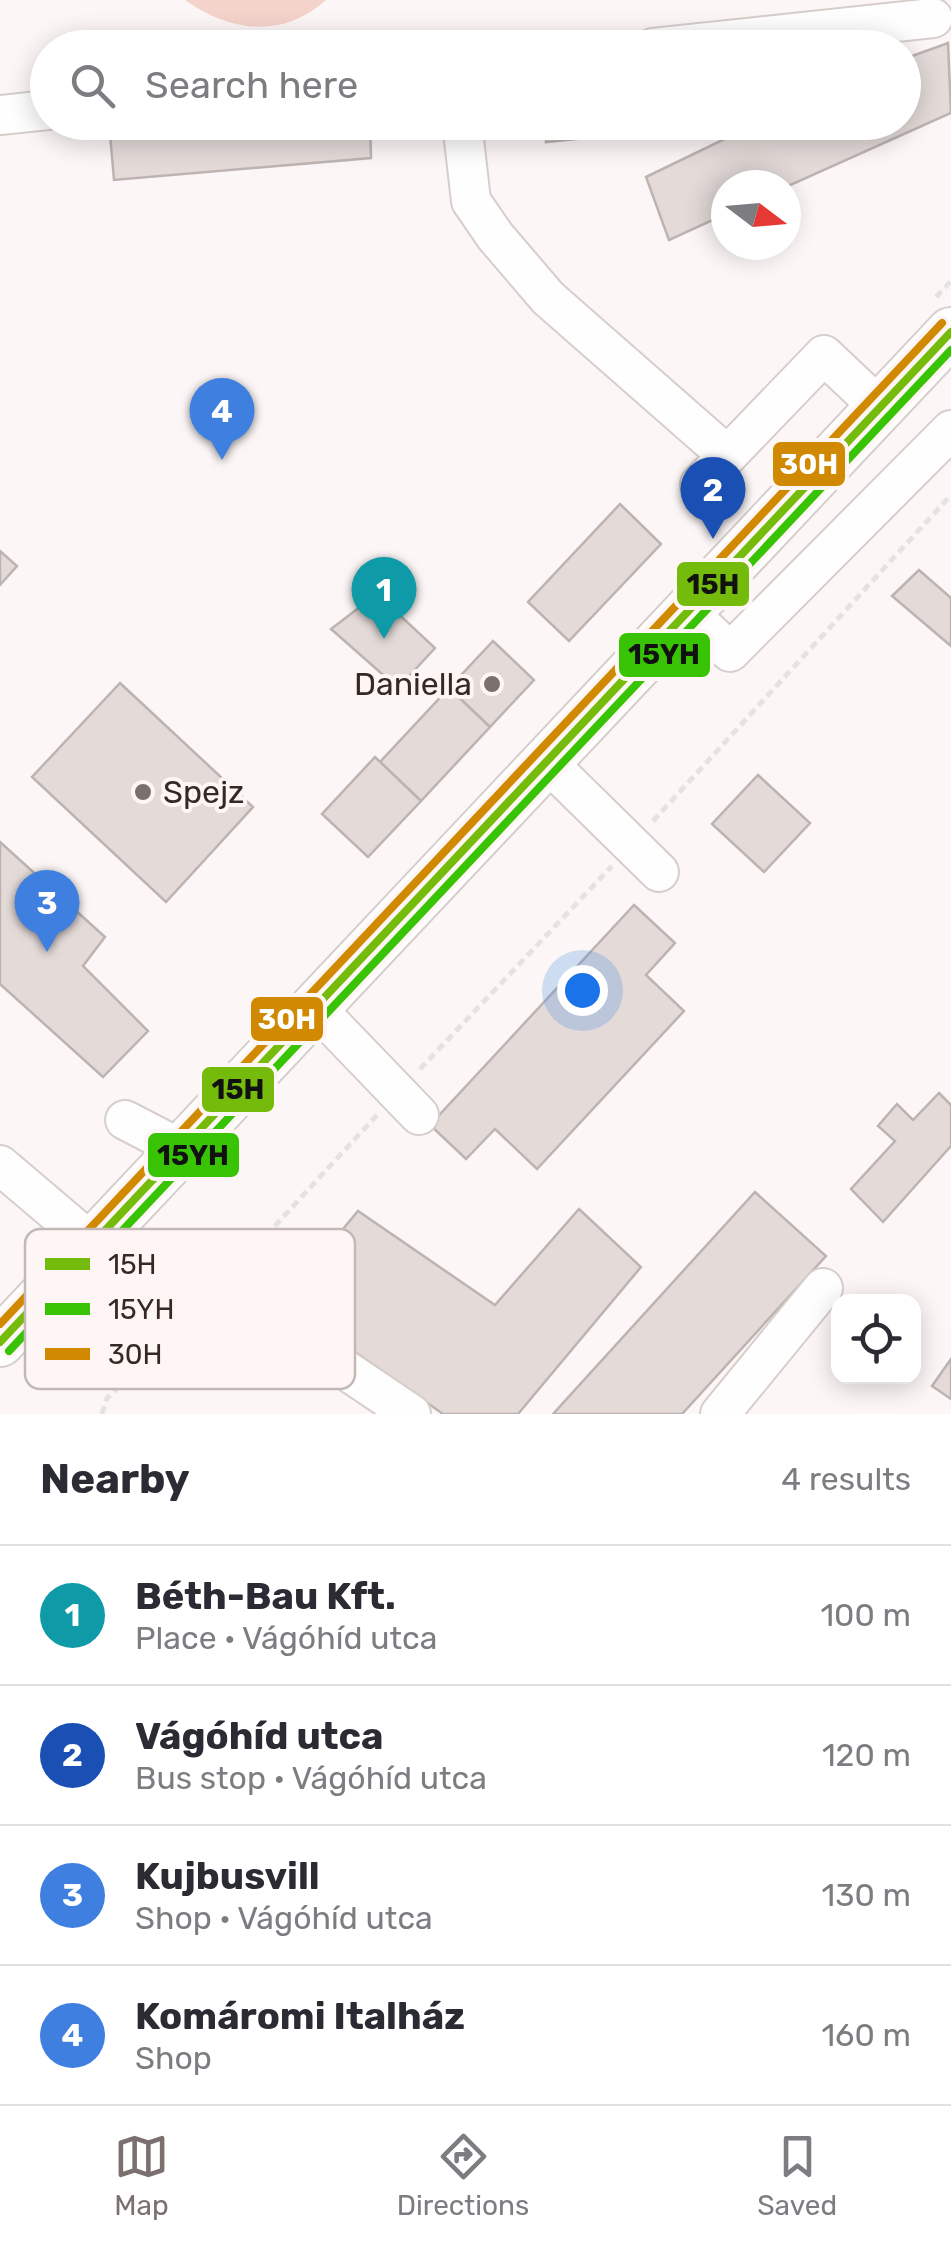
<!DOCTYPE html>
<meta charset="utf-8">
<style>
body{margin:0;font-family:Rubik,sans-serif;background:#f7f7f7;color:#2b2b33}
.controls{position:absolute;right:30px;bottom:30px;display:grid;overflow:hidden;border-radius:20px;box-shadow:0 5px 25px #0003}
.controls button{width:90px;height:90px;display:grid;place-items:center;padding:0;border:0;border-bottom:2px solid #e1e1e2;background:#fff;color:#2b2b33;font:50px sans-serif}
.compass{position:absolute;left:711px;top:170px;width:90px;height:90px;border-radius:50%;background:#fff;box-shadow:0 5px 25px #0003;rotate:106deg}
.you{position:absolute;left:582px;top:990px;width:35px;height:35px;margin:-25px;border:8px solid #fff;border-radius:50%;background:#1a73e8;box-shadow:0 0 0 15px #1a73e833}
.badge{display:grid;place-items:center;width:65px;height:65px;border-radius:50%;background:#7b706e;color:#fff;font-size:32px;font-weight:700}
.pin{position:absolute;translate:-50% -82px;filter:drop-shadow(0 2px 5px #0008)}
.pin::after{content:'';position:absolute;top:52px;width:35px;height:30px;background:inherit;clip-path:polygon(0 0,100% 0,50% 100%)}
.list{margin:0;padding:0;list-style:none}
h2{display:flex;justify-content:space-between;align-items:center;height:130px;margin:0;padding:0 40px;font-size:42px}
h2 small{font-size:32px;font-weight:400;color:#7c7c81}
.list li{display:grid;grid-template-columns:65px 1fr auto;gap:30px;align-items:center;box-sizing:border-box;height:140px;padding:0 40px;border-top:2px solid #e1e1e2}
.list b{display:block;font-size:38px;white-space:nowrap}
.list p{margin:0;font-size:32px;white-space:nowrap;color:#7c7c81}
.list em{font-size:32px;font-style:normal;color:#7c7c81}
.icon{flex:none;width:55px;height:55px;fill:none;stroke:currentColor;stroke-width:2;stroke-linecap:round;stroke-linejoin:round}
.map{position:relative;flex:none;width:951px;height:1414px;overflow:hidden}
.search{position:absolute;background:#fff;box-shadow:0 5px 25px #0003;left:30px;right:30px;top:30px;height:110px;display:flex;align-items:center;gap:25px;box-sizing:border-box;padding:0 35px;border-radius:55px;color:#7c7c81;font-size:38px}
.sheet{height:690px;background:#fff}
nav{display:flex;justify-content:space-around;align-items:center;box-sizing:border-box;height:140px;border-top:2px solid #e1e1e2;background:#fff;font-size:28px;color:#7c7c81}
nav a{display:grid;justify-items:center;gap:5px}
nav .on{color:#7b706e}
.map>svg:first-child{display:block}
</style>
<div class="map">
<svg width="951" height="1414" viewBox="0 0 951 1414">
<rect width="100%" height="100%" fill="#fcf7f6"/>
<path fill="#f4d3cb" d="M 185,0 L 326,0 C 283,39 229,32 185,0 Z"/>
<g fill="#e4dbd9" stroke="#bdb4b2" stroke-width="2.5">
<polygon points="948,43 951,113 786,187 726,185 726,214 669,240 646,177 735,134 733,123 546,142 545,122 904,122 904,59"/>
<polygon points="109,122 370,122 371,158 114,180"/>
<polygon points="620,504 661,544 569,641 528,602"/>
<polygon points="0,551 17,566 0,585"/>
<polygon points="919,570 951,598 951,646 892,596"/>
<polygon points="377,594 435,648 398,688 331,629"/>
<polygon points="493,641 534,680 490,727 449,688"/>
<polygon points="120,683 253,807 166,902 32,777"/>
<polygon points="449,688 490,727 421,801 380,762"/>
<polygon points="375,757 421,801 368,857 322,814"/>
<polygon points="758,775 810,823 764,872 712,824"/>
<polygon points="0,842 105,937 83,966 148,1031 103,1077 0,984"/>
<polygon points="634,905 675,943 646,975 684,1011 537,1169 495,1129 466,1159 430,1125"/>
<polygon points="939,1093 951,1105 951,1146 883,1222 851,1189 895,1141 878,1126 897,1104 913,1120"/>
<polygon points="755,1192 826,1256 682,1414 553,1414"/>
<polygon points="579,1209 641,1267 518,1414 443,1414 283,1301 358,1211 495,1305"/>
<polygon points="951,1359 951,1399 932,1386"/>
</g>
<g fill="none" stroke-linecap="round" stroke-linejoin="round">
<defs>
<g id="minor">
<polyline points="653,48 933,18"/>
<polyline points="0,115 48,110"/>
<polyline points="462,122 471,201 495,236 548,298 727,455"/>
<polyline points="700,484 824,355 880,408"/>
<polyline points="688,612 730,652 951,430"/>
<polyline points="547,762 659,872"/>
<polyline points="316,1008 419,1115"/>
<polyline points="125,1120 181,1149"/>
<polyline points="0,1165 93,1244 219,1336 313,1348 411,1414"/>
<polyline points="720,1414 823,1288"/>
</g>
<polyline id="major" points="0,1342 951,332"/>
</defs>
<use href="#minor" stroke="#d7cecc" stroke-width="42"/>
<use href="#major" stroke="#d7cecc" stroke-width="52"/>
<g stroke="#e5e3e2" stroke-width="5" stroke-dasharray="8 5" stroke-linecap="butt">
<polyline points="936,297 951,281"/>
<polyline points="653,821 951,495"/>
<polyline points="420,1069 612,866"/>
<polyline points="213,1293 378,1114"/>
<polyline points="102,1414 107,1398 171,1337"/>
</g>
<use href="#minor" stroke="#fffefe" stroke-width="38"/>
<use href="#major" stroke="#fffefe" stroke-width="48"/>
<defs>
<polyline id="bus-1" points="0,1342 951,332"/>
<polyline id="bus-2" points="9,1351 951,350"/>
<polyline id="bus-3" points="0,1324 942,323"/>
</defs>
<use href="#bus-1" stroke="#fef6f4" stroke-width="15"/>
<use href="#bus-2" stroke="#fef6f4" stroke-width="15"/>
<use href="#bus-3" stroke="#fef6f4" stroke-width="15"/>
<use href="#bus-1" stroke="#74bb0c" stroke-width="8"/>
<use href="#bus-2" stroke="#38c304" stroke-width="8"/>
<use href="#bus-3" stroke="#d08900" stroke-width="8"/>
</g>
<g fill="#7b706e" stroke="#fef6f4" stroke-width="4">
<circle cx="492" cy="684" r="10"/>
<circle cx="143" cy="792" r="10"/>
</g>
<g text-anchor="middle" stroke-width="8" stroke-linejoin="round" paint-order="stroke">
<g font-size="32" fill="#362825" stroke="#fef6f4" text-anchor="end">
<text x="472" y="695">Daniella</text>
<text x="163" y="803" text-anchor="start">Spejz</text>
</g>
</g>
<rect x="25" y="1229" width="330" height="160" rx="15" fill="#fef6f4" stroke="#c2b8b6" stroke-width="2.5"/>
<rect x="45" y="1258" width="45" height="12" fill="#74bb0c"/>
<rect x="45" y="1303" width="45" height="12" fill="#38c304"/>
<rect x="45" y="1348" width="45" height="12" fill="#d08900"/>
<g font-size="28" fill="#362825">
<text x="108" y="1274">15H</text>
<text x="108" y="1319">15YH</text>
<text x="108" y="1364">30H</text>
</g>
<g stroke="#fef6f4" stroke-width="4">
<rect x="771" y="440" width="76" height="48" rx="10" fill="#d08900"/>
<rect x="675" y="560" width="76" height="48" rx="10" fill="#74bb0c"/>
<rect x="617" y="631" width="95" height="48" rx="10" fill="#38c304"/>
<rect x="249" y="995" width="76" height="48" rx="10" fill="#d08900"/>
<rect x="200" y="1065" width="76" height="49" rx="10" fill="#74bb0c"/>
<rect x="146" y="1131" width="95" height="48" rx="10" fill="#38c304"/>
</g>
<g font-size="28" text-anchor="middle" font-weight="bold" fill="#fff">
<text x="809" y="474">30H</text>
<text x="287" y="1029">30H</text>
</g>
<g font-size="28" text-anchor="middle" font-weight="bold" fill="#111">
<text x="713" y="594">15H</text>
<text x="664" y="664">15YH</text>
<text x="238" y="1099">15H</text>
<text x="193" y="1165">15YH</text>
</g>
</svg>
<div class="controls">
<button><svg class="icon" aria-label="locate" viewBox="0 0 24 24"><circle cx="12" cy="12" r="6"/><path d="M12 2v4M12 18v4M2 12h4M18 12h4"/></svg></button>
</div>
<svg class="compass" viewBox="-18 -18 36 36"><path d="M0-13l5 13h-10z" fill="#e53935"/><path d="M0 13l5-13h-10z" fill="#7c7c81"/></svg>
<div class="you"></div>
<div class="pin badge" style="left:384px;top:639px;background:#0f9aa8">1</div>
<div class="pin badge" style="left:713px;top:539px;background:#1a4fb4">2</div>
<div class="pin badge" style="left:47px;top:952px;background:#3f7fe0">3</div>
<div class="pin badge" style="left:222px;top:460px;background:#3f7fe0">4</div>
<div class="search"><svg class="icon" aria-label="search" viewBox="0 0 24 24"><circle cx="10" cy="10" r="6"/><path d="M15 15l6 6"/></svg>Search here</div>
</div>
<section class="sheet">
<h2>Nearby<small>4 results</small></h2>
<ul class="list">
<li><span class="badge" style="background:#0f9aa8">1</span><div><b>Béth-Bau Kft.</b><p>Place · Vágóhíd utca</p></div><em>100 m</em></li>
<li><span class="badge" style="background:#1a4fb4">2</span><div><b>Vágóhíd utca</b><p>Bus stop · Vágóhíd utca</p></div><em>120 m</em></li>
<li><span class="badge" style="background:#3f7fe0">3</span><div><b>Kujbusvill</b><p>Shop · Vágóhíd utca</p></div><em>130 m</em></li>
<li><span class="badge" style="background:#3f7fe0">4</span><div><b>Komáromi Italház</b><p>Shop</p></div><em>160 m</em></li>
</ul>
</section>
<nav>
<a class="on"><svg class="icon" aria-label="map" viewBox="0 0 24 24"><path d="M3 6l6-2 6 2 6-2v14l-6 2-6-2-6 2zM9 4v14M15 6v14"/></svg>Map</a>
<a><svg class="icon" aria-label="directions" viewBox="0 0 24 24"><path d="M12 3l9 9-9 9-9-9zM9 14v-3h6M13 9l2 2-2 2"/></svg>Directions</a>
<a><svg class="icon" aria-label="saved" viewBox="0 0 24 24"><path d="M7 4h10v16l-5-4-5 4z"/></svg>Saved</a>
</nav>
